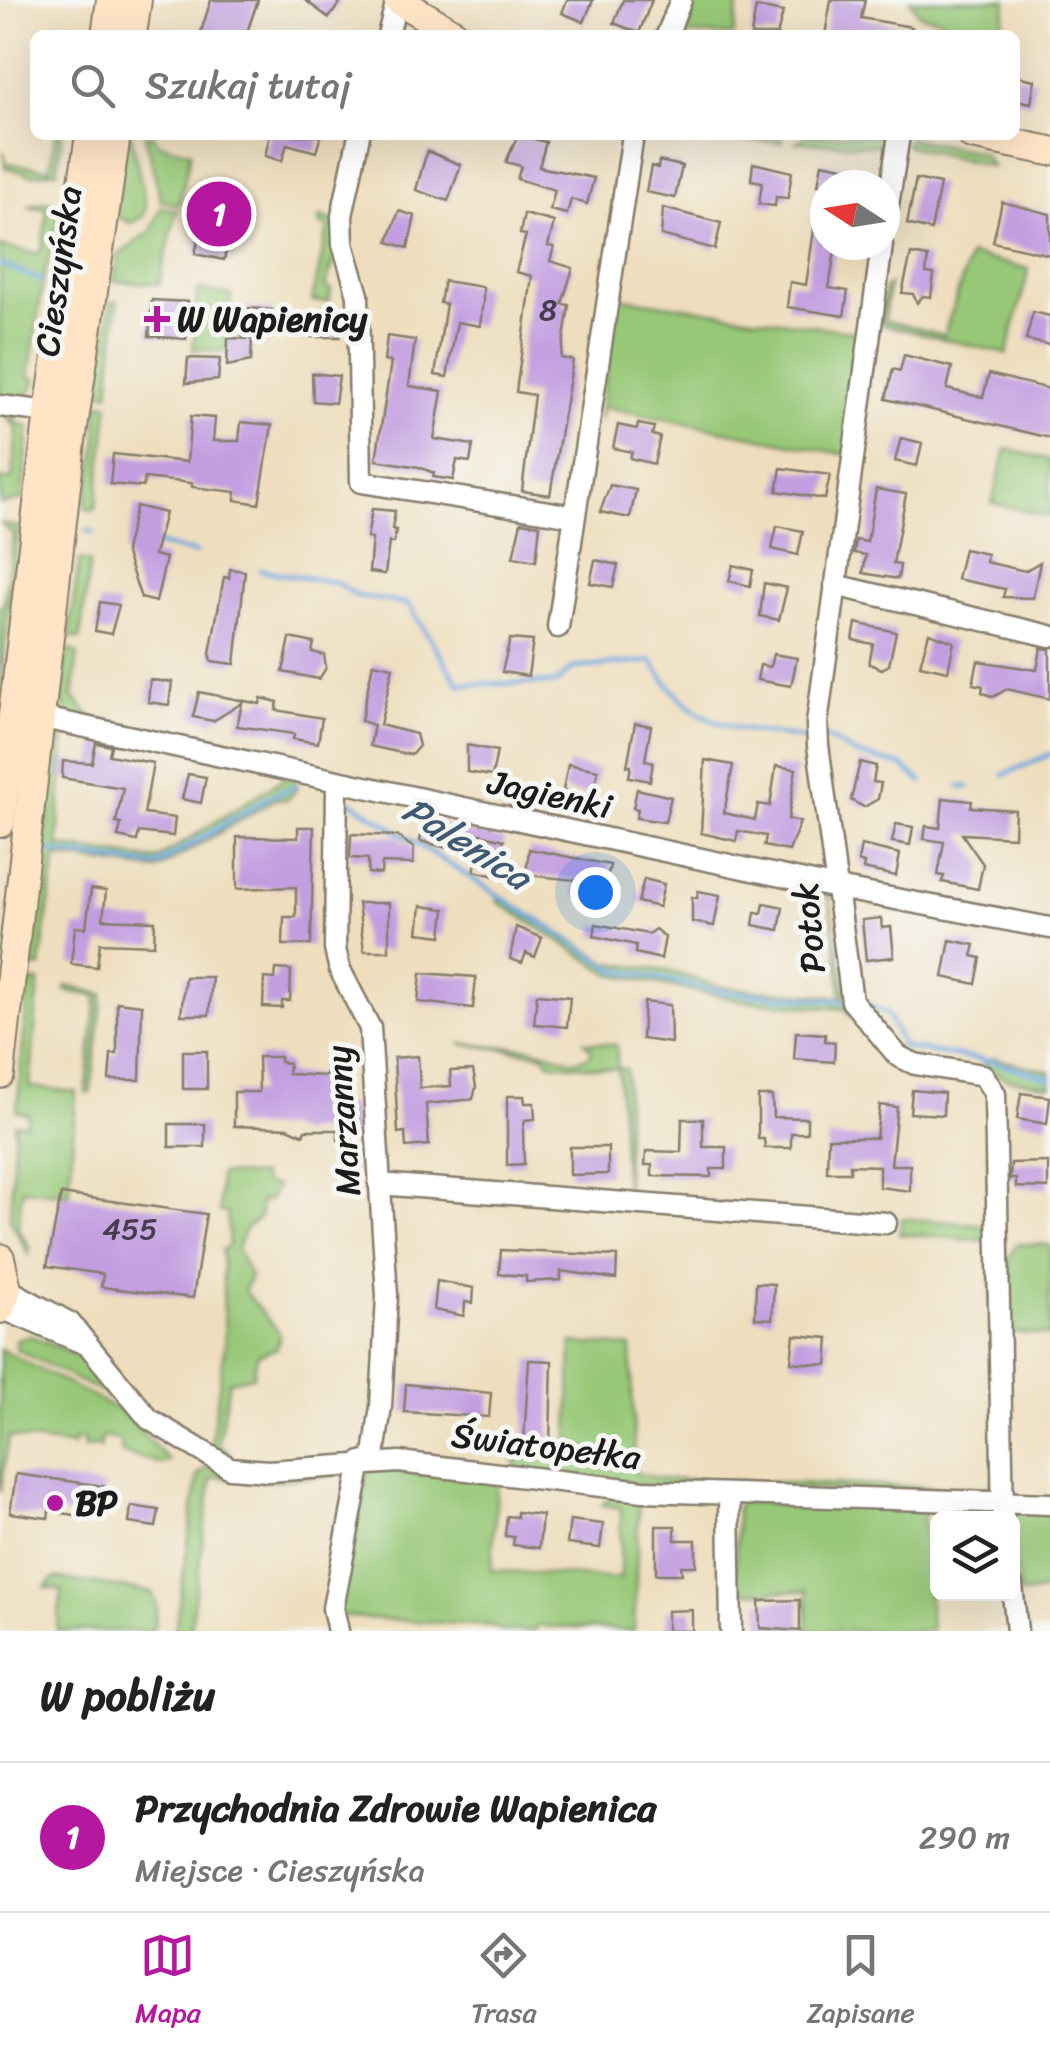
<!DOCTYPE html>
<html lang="pl">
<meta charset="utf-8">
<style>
body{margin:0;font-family:Sriracha,sans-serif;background:#f2f2f2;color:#222}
.controls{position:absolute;right:30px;bottom:30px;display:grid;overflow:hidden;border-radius:15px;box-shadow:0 10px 40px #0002}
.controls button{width:90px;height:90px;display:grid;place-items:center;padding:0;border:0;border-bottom:2px solid #e0e0e0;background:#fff;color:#222;font:50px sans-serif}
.compass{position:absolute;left:810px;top:170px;width:90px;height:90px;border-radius:50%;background:#fff;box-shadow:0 10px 40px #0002;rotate:282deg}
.you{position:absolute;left:595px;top:892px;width:35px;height:35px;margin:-25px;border:8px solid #fff;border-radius:50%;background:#1a73e8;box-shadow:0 0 0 15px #1a73e833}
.badge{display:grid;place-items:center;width:65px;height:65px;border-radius:50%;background:#b5179e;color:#fff;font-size:32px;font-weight:700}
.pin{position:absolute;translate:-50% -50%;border:5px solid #fff;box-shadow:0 2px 10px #0006}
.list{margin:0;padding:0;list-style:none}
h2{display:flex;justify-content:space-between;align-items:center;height:130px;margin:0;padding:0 40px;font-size:42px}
h2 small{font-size:32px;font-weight:400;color:#767676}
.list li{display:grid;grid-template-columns:65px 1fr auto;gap:30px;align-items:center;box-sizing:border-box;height:150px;padding:0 40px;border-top:2px solid #e0e0e0}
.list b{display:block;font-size:38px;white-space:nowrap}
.list p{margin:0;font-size:32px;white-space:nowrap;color:#767676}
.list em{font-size:32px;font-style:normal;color:#767676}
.icon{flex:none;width:55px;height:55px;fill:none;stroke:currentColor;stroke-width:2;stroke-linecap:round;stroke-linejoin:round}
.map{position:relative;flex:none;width:1050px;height:1631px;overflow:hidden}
.search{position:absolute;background:#fff;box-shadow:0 10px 40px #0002;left:30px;right:30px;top:30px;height:110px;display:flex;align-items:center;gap:25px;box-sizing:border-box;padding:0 35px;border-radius:15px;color:#767676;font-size:38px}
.sheet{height:280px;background:#fff}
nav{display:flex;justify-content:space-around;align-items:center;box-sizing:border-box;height:140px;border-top:2px solid #e0e0e0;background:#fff;font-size:28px;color:#767676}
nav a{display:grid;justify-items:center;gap:5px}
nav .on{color:#b5179e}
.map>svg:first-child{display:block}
</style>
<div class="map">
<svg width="1050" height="1631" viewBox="0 0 1050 1631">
<rect width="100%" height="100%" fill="#f6f6f2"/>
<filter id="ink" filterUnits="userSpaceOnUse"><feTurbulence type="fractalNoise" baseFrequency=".01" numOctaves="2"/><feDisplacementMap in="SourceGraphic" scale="20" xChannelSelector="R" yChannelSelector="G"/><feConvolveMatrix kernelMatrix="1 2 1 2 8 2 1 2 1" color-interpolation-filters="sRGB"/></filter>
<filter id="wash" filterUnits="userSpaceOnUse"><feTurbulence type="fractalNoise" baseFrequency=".0048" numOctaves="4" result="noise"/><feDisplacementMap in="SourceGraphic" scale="40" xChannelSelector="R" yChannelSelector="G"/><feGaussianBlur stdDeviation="2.25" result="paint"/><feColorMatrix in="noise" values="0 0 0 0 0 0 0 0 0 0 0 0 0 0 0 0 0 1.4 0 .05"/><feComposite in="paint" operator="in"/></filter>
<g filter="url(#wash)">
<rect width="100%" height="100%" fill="#eedebd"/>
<g fill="#97c877" stroke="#5a724a" stroke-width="2.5">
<polygon points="688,0 739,0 734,35 674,35"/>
<polygon points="910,0 1007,0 1001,35 941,31 942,19 920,15"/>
<polygon points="55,135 62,135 57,171 31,175 5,167 4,151 6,163 50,169"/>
<polygon points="125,135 131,135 146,206 143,217 132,223 115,216"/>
<polygon points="145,135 153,135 159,144 191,152 179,205 161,201"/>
<polygon points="638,135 781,135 783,142 641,138"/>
<polygon points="808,135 889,135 888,146 796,142"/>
<polygon points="909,138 982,153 992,167 905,145"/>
<polygon points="48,201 57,207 59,217 43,281 29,377 36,379 29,396 17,396 16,402 0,401 0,246 37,254 42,249 47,209 28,206"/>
<polygon points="161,207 177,210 159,284 114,281 119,255 151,231"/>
<polygon points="320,217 335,221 338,251 325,286 331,290 329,302 312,301 328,227 319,224"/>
<polygon points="970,255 1029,269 1007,354 880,324 885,287 889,285 884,320 944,335"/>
<polygon points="197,290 231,295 228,352 193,349"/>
<polygon points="617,297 863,333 848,455 603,407 599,422"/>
<polygon points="111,301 118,301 109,393 99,392"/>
<polygon points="98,403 109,404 96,508 91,510 85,508 97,444"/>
<polygon points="15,415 15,421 29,428 22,500 0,504 0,479 12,479 17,429 6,416"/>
<polygon points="1006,449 1050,460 1050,517 992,503"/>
<polygon points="2,524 19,527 0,687 0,605 4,605 13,535"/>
<polygon points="79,560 90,562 80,639 69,637"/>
<polygon points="72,650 78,654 73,697 92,718 135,728 66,716 62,695 67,651"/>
<polygon points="64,731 58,846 156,860 284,778 296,781 297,788 288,799 275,799 157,870 56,857 40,966 43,967 31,967 56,747"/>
<polygon points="824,893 829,895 850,1015 845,1009 744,1001 611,974 497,901 506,899 609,963 668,971 721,987 842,997 830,900"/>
<polygon points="29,982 39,982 30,1087 76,1092 69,1194 22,1189 18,1229 30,1247 29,1255 10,1219 15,1123 26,1124 28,1114 17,1111"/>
<polygon points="66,986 103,994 91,1093 86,1093 97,996 66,991"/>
<polygon points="585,1042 616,1045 618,1068 626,1069 626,1195 619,1195 625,1189 618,1069 550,1063 542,1054 460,1044 531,1048 575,1061 590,1056 592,1050"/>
<polygon points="992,1058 1050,1071 1050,1086 1004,1078 983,1065"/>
<polygon points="989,1095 997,1328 994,1493 655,1486 520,1469 514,1461 514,1455 568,1462 572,1343 631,1347 635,1473 664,1479 989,1489 997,1468 990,1241 899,1234 902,1218 989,1225"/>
<polygon points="220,1174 261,1176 264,1184 277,1186 269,1200 260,1202 260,1217 244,1230 237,1249 250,1276 244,1291 280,1333 277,1348 257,1355 253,1376 229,1381 218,1445 229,1451 229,1457 210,1451 225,1343 222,1250 229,1246 227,1213 219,1212"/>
<polygon points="1017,1244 1050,1245 1050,1336 1008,1332 1009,1258"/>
<path d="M 28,1335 C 64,1348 97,1362 115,1399 L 16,1349 L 15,1340 Z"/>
<polygon points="0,1349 123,1412 169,1461 163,1464 122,1453 120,1440 102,1437 100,1450 99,1445 84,1448 84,1441 74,1440 73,1446 9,1437 0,1492"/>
<polygon points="207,1467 238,1476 351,1473 268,1481 212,1477 190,1631 175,1631 198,1475"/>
<polygon points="368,1470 498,1478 491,1570 620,1579 621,1508 602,1505 614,1495 639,1498 634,1631 536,1626 535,1631 501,1631 492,1626 336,1616"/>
<polygon points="741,1502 923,1508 931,1631 808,1631 807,1591 735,1592 737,1504"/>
<polygon points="1008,1509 1050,1509 1050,1590 1020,1594"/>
<polygon points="55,1578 152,1592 157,1606 153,1631 57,1631 62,1590 45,1588"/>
</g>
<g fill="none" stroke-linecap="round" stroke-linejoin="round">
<g stroke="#6ea6dd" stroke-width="5">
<polyline points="0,264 41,280"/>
<polyline points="87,531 93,532"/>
<polyline points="150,543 196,553"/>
<path d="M 260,570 L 337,583 L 356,596 L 408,604 L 459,684 L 556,683 L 573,668 L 652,661 C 697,732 731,728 809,739"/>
<polyline points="825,737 858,755 901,765 922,782"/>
<polyline points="1004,775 1050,754"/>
<polyline points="960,787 968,787"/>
<polyline points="347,799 614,969 724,992 844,1001"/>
<polyline points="48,851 156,866 269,797 295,786"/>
<polyline points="863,1003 887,1013 903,1047 995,1062 1050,1078"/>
</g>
</g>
<g id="blocks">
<g fill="#c29ee0">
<polygon points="211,0 258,0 246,35 200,35"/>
<polygon points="305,0 342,0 329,18"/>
<polygon points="567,0 593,0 584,22 562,13"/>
<polygon points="623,0 652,0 639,33 614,23"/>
<polygon points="831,0 865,0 861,18 912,27 912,35 825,35"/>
<polygon points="756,7 783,12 777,35 751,35"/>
<polygon points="1015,76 1035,80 1031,103 1015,100"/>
<polygon points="270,135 321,135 316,152 287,144 282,161 265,156"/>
<polygon points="518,135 546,142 539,167 594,178 587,204 571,199 567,214 550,210 555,190 517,179 521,166 506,162"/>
<polygon points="427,151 461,165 448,201 416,190"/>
<polygon points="659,161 682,166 675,198 646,192 651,166 658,168"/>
<polygon points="753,163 792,172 788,198 776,197 775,206 759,204 762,182 751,180"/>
<polygon points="822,163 858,170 855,185 818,185"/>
<polygon points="916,179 940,184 931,230 907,224"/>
<polygon points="210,186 239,192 224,260 195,254"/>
<polygon points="1002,202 1050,214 1050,255 993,242"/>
<polygon points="663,208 721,223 715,249 661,235"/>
<polygon points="817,209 825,210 825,245 836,245 829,288 848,291 844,316 787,307 790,282 806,285"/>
<polygon points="399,211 415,216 408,248 388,242"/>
<polygon points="524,214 554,222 548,246 554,247 550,261 573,268 562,304 569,305 561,358 573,360 550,495 522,491 534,395 516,392 532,276 516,272 526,235 520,234"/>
<polygon points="911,254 928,257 926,273 934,274 931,297 923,296 917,303 913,294 902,293"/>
<polygon points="444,281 483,287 483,301 480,326 457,322 447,377 435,375 446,304 440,303"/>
<polygon points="152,300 188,302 186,339 149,336"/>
<polygon points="249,308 272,310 269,338 242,335 243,315 249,316"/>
<polygon points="315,312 340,312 340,337 311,337"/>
<polygon points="1033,312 1050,316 1050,345 1026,340"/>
<polygon points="387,336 415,340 409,386 442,391 434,439 473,445 470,462 457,460 453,480 433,477 434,473 419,467 376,460 391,362 384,361"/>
<polygon points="228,338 252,339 251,361 227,366"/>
<polygon points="904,355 952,367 947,389 976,396 983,397 989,374 1050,389 1050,438 886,399 893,369 900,371"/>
<polygon points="188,358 220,359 218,380 186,383"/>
<polygon points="312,373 339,376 335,403 313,401"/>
<polygon points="191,416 215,418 213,441 239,441 241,422 272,425 259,504 235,500 236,492 192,487 192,483 145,478 143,487 110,484 113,454 187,462"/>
<polygon points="638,424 654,427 652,435 660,437 654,464 630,458 632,452 613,448 618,425 637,429"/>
<polygon points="901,438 922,443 917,466 895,461"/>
<polygon points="781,468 830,475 825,499 777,491"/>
<polygon points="610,485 636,490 630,518 600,512"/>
<polygon points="876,489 906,494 893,564 900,565 898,579 863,573 866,555 854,553 856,540 867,542"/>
<polygon points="136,506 165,513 154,555 166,558 156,602 141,598 125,551"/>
<polygon points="372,509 395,511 392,529 396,530 394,543 389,542 385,574 369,572 372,539 367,538"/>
<polygon points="521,522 540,525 536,561 513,557"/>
<polygon points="777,526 803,531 798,555 772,549"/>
<polygon points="964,549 987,554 986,562 1025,571 1040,562 1033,598 1003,597 1005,589 957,579"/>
<polygon points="595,560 618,565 613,587 590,583"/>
<polygon points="733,565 753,570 750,586 729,581"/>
<polygon points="230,569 245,571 235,664 212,661 210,653 224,577 229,578"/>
<polygon points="764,583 787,588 779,620 760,616"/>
<polygon points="100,602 119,605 111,634 95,631"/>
<polygon points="856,623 896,632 889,665 882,669 869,664 873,644 853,640"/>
<polygon points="929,633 954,642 948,671 920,665"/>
<polygon points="290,638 314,643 312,652 324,655 326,668 319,679 283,672"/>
<polygon points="510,639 533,641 528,676 502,672"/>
<polygon points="1041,648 1050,649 1050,699 1007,689 993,697 982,692 983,686 973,684 978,661 1037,670"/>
<polygon points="773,654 797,658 791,686 757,680 760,665 770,667"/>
<polygon points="373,663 393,667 380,725 416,734 419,746 411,755 370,746 374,725 361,721"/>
<polygon points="150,680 172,682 169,705 148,702"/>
<polygon points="199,692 260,704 261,698 278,702 276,710 322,718 318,743 293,739 294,734 237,726 242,703 213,721 193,717"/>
<polygon points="635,723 651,726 645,760 653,762 650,781 629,777 631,766 627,766"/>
<polygon points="96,743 111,746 109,755 153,763 144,814 175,818 173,836 139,832 137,841 118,837 121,824 116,823 123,788 62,778 63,761 92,763"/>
<polygon points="467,745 497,751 492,776 467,772"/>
<polygon points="705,760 733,765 724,813 755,820 758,804 770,806 776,766 796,769 788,819 800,822 789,851 764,846 766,836 738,831 736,841 701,833"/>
<polygon points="860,762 876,766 873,782 881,783 878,799 864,807 851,800"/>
<polygon points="568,764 598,770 593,797 563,790"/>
<polygon points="188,774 206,777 201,803 182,799"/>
<polygon points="637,789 671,797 665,822 636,818 638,809 633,808"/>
<polygon points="943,798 972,801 971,807 1015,810 1014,837 962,834 983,864 978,889 942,882 944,876 938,875 944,842 924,839 926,826 940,828"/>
<polygon points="424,820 504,840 499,877 474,871 478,856 420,841"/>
<polygon points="896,824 913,827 910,845 892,842"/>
<polygon points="298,827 314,827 311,945 283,945 284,917 296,917 296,887 237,889 237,837 298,838"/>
<polygon points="351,834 397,836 414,848 413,864 382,863 381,874 368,873 368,859 350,858"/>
<polygon points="861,845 900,854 896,876 863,869 864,863 858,861"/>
<polygon points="529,849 610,865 603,895 573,894 576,880 526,875"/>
<polygon points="644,879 664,884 659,907 638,902"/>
<polygon points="91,889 106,891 103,919 155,921 154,945 100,943 97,967 71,964 75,927 86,928"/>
<polygon points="698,891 720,895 714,926 692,922 692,897 697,898"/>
<polygon points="358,903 389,903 389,951 364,951"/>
<polygon points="764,903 783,907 779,930 753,925 755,912 762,913"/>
<polygon points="421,906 445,909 442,936 418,933"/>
<polygon points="881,918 882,928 891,927 894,957 866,960 862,920"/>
<polygon points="596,924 648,934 655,929 665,937 661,959 635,953 636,945 594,936"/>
<polygon points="516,927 542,938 535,957 526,953 522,963 510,959"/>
<polygon points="950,940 975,945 972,956 981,958 976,984 943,977"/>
<polygon points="276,969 291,970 290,1001 282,1001 282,1008 263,1007 264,978 275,979"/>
<polygon points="421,973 476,977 473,1008 418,1002"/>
<polygon points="185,977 212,977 209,1015 181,1015"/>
<polygon points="537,994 570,997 567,1027 534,1024"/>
<polygon points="117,1002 142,1005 140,1080 109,1080 111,1054 117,1054"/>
<polygon points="644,1002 670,1005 671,1043 642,1039"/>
<polygon points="796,1032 825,1034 825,1041 835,1042 834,1062 794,1059"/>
<rect x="183" y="1051" width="24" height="38"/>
<polygon points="418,1056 420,1088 451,1086 450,1071 473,1070 476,1087 473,1099 426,1104 429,1145 406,1147 405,1132 398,1133 394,1058"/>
<polygon points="258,1057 280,1057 280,1062 289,1063 288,1074 326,1076 327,1064 340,1066 336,1105 351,1105 355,1140 338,1140 338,1130 305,1130 303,1135 288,1128 234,1126 234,1092 259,1092"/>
<polygon points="912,1090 944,1093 943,1115 910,1113"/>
<polygon points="1021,1093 1050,1097 1047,1124 1017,1119"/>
<polygon points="507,1096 524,1096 525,1103 534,1103 535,1119 525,1120 523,1129 524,1164 507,1165"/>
<polygon points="758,1096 772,1096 773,1117 807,1118 807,1133 791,1133 791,1148 765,1148 764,1139 758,1139"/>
<polygon points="880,1105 897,1107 891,1165 910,1165 910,1191 879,1187 879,1166 850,1165 850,1172 827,1172 828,1138 876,1138"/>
<polygon points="682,1119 703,1119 703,1147 726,1147 726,1169 711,1169 711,1177 652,1176 652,1165 645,1165 646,1151 681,1152"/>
<rect x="169" y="1124" width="36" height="23"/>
<polygon points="570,1147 608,1147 608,1174 570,1175"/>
<polygon points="1048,1162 1048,1188 1016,1187 1016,1179 1010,1179 1011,1163"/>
<polygon points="61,1194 206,1214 193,1298 101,1287 103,1274 47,1266"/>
<polygon points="501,1250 617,1256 616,1279 561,1271 561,1280 526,1282 526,1276 499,1274"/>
<polygon points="437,1281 474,1288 473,1303 465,1302 464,1316 434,1310"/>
<polygon points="756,1283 774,1284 772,1319 755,1318"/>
<polygon points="794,1335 829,1338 827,1365 791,1362"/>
<polygon points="529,1360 552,1361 550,1441 524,1440"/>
<polygon points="406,1384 491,1393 489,1417 404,1412"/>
<polygon points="16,1474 104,1486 100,1519 49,1511 48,1518 10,1513"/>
<polygon points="131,1506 159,1510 156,1527 129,1523"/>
<polygon points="517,1512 542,1515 539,1548 513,1545 514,1537 505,1536 507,1516 517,1517"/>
<polygon points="570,1520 603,1524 600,1548 567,1544"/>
<polygon points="656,1526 675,1526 675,1540 696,1540 696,1566 681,1566 682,1574 656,1574"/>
<polygon points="800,1600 800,1631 760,1628 759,1601"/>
<polygon points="692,1610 692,1631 667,1631 667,1611"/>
</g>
</g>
</g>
<g filter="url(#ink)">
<use href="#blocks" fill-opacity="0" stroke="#857d6c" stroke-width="2.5"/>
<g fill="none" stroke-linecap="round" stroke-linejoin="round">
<defs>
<g id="street">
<polyline points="388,35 397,0"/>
<polyline points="667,35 681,0"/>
<polyline points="359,135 342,216 343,244 358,295 361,482 574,516"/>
<polyline points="885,225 899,135"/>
<polyline points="882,245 817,723 818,745 852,1001 898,1056 915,1064 983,1075 995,1094 1003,1518"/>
<polyline points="0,406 49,412"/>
<polyline points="835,585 1050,636"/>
<polyline points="558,627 633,135"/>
<polyline points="39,717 837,888 1050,928"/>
<polyline points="337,782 335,949 340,970 370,1028 387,1296 381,1406 373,1462"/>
<polyline points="379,1184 886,1223"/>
<polyline points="7,1289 70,1323 149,1419 230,1468 268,1471 399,1462 643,1491 1050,1504"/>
<polyline points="1,1308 83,1343"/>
<polyline points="729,1495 731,1631"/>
<polyline points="1012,1585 1017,1631"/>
<polyline points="338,1631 333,1608 361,1462"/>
</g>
<g id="secondary">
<polyline points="398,0 456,35"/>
<polyline points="106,35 111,0"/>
<polyline points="132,35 137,0"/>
<polyline points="972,135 1050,151"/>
<polyline points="0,823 49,412 90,135"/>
<polyline points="0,1074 71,441 116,135"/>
<polyline points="0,1258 7,1289 0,1309"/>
</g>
</defs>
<use href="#street" stroke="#857d6c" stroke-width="25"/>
<use href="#secondary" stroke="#857d6c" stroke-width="32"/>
<use href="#street" stroke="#fff" stroke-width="20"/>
<use href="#secondary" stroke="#ffe4c6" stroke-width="28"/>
</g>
</g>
<g fill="#b5179e" stroke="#f6f6f2" stroke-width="4">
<path d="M152 304h10v10h10v10h-10v10h-10v-10h-10v-10h10z"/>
<circle cx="55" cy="1503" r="10"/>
</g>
<g text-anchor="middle" stroke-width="10" stroke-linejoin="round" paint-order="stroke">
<g font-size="30" fill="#463c4d">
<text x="548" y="320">8</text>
<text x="130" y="1239">455</text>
</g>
<g font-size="35" fill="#1c1c1c" stroke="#f6f6f2">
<text transform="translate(58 271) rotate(-82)" y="12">Cieszyńska</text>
<text transform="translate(550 794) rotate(12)" y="12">Jagienki</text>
<text transform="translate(809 928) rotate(-95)" y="12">Potok</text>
<text transform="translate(343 1121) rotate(-94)" y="12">Marzanny</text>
<text transform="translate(546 1446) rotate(7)" y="12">Światopełka</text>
</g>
<g font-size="35" font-weight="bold" fill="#1c1c1c" stroke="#f6f6f2" text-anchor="start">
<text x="177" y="331">W Wapienicy</text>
<text x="75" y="1515">BP</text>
</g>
<g font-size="38" font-style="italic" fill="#415a73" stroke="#f6f6f2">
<text transform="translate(467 843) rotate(32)" y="13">Palenica</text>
</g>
</g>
</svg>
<div class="controls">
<button><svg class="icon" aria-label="layers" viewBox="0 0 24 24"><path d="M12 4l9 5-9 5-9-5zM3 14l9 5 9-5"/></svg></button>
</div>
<svg class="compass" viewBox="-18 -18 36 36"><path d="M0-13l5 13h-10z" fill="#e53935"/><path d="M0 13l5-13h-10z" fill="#767676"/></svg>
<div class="you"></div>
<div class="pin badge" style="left:219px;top:214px">1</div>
<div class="search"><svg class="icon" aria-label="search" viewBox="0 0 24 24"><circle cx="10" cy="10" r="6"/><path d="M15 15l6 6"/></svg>Szukaj tutaj</div>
</div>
<section class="sheet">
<h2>W pobliżu<small></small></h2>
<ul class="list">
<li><span class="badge">1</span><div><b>Przychodnia Zdrowie Wapienica</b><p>Miejsce · Cieszyńska</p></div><em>290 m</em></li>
</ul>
</section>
<nav>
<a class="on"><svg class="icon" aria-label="map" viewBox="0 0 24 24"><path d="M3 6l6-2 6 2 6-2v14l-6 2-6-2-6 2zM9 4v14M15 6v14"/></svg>Mapa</a>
<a><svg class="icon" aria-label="directions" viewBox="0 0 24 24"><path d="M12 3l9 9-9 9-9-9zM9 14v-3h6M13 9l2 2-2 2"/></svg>Trasa</a>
<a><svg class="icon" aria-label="saved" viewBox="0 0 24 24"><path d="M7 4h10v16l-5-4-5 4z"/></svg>Zapisane</a>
</nav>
